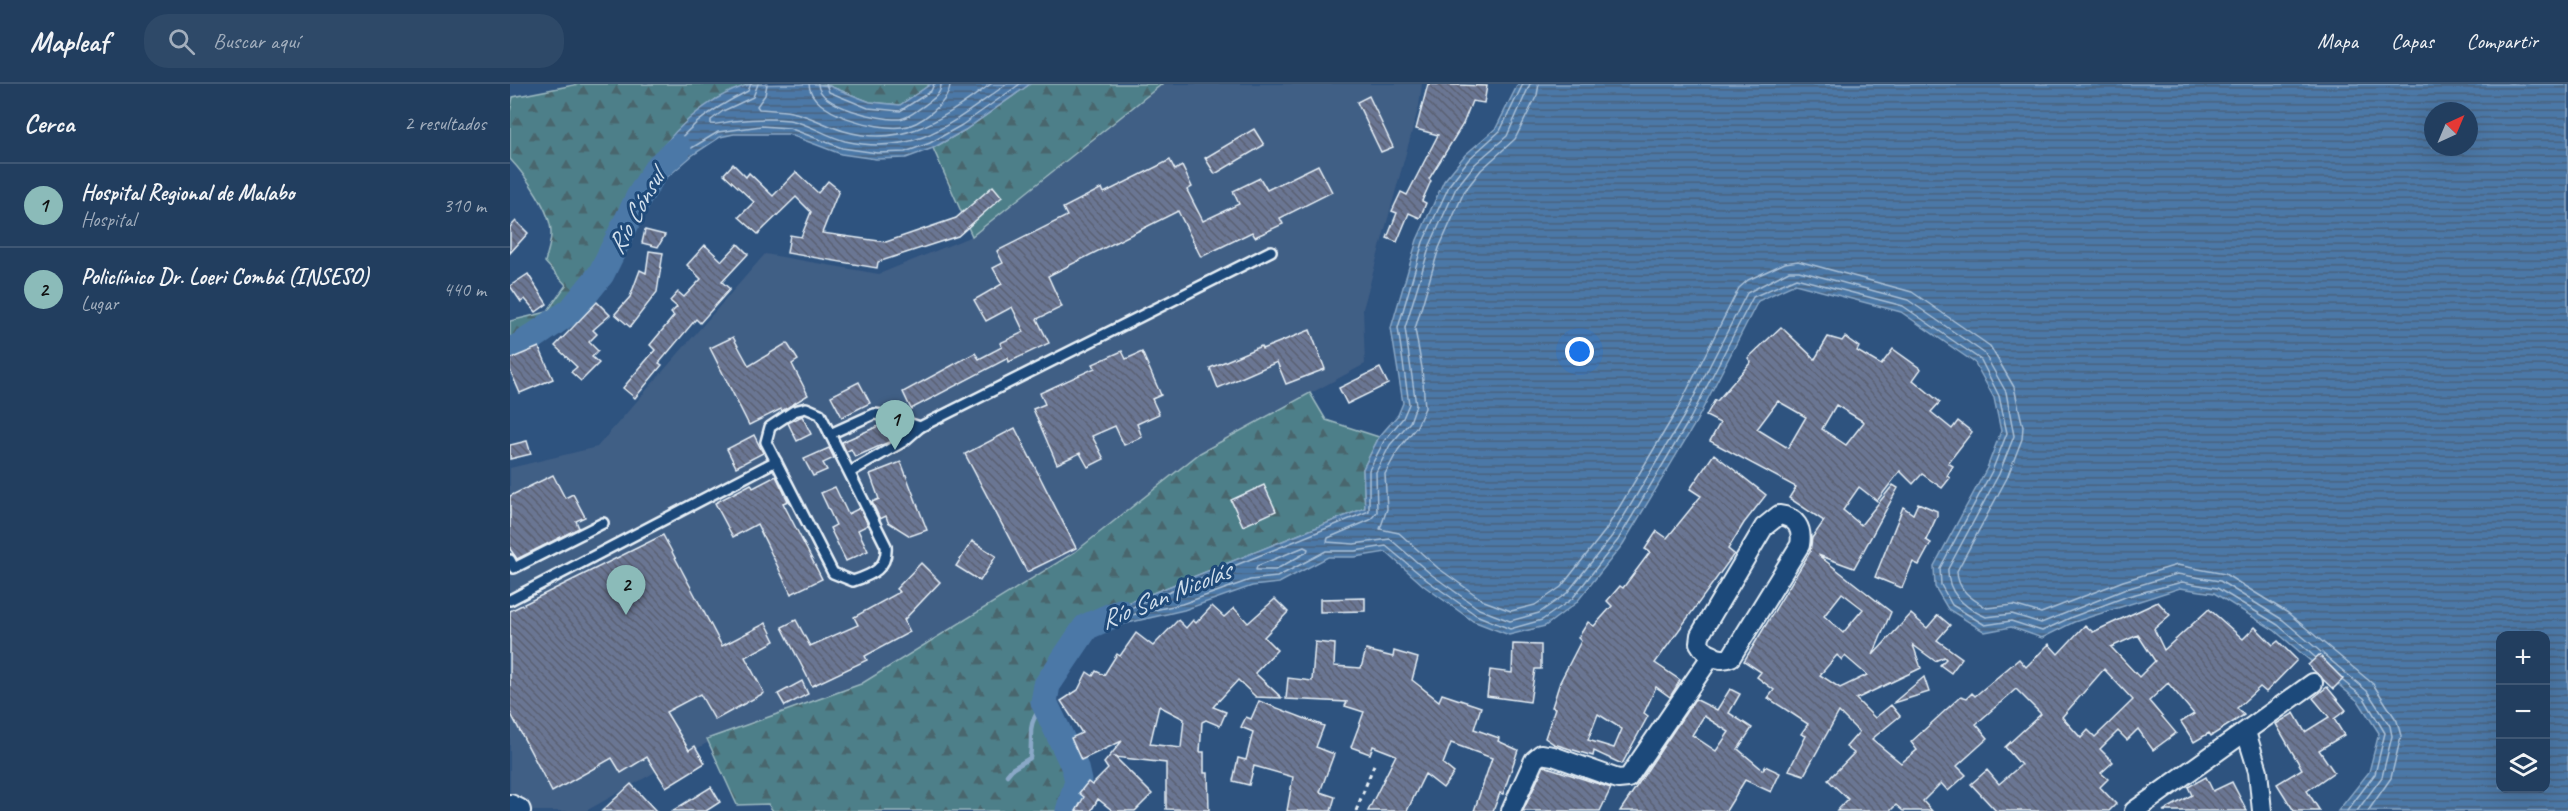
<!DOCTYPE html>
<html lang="es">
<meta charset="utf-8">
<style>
body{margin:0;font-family:Caveat,sans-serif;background:#2e4968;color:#f1f3f6}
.controls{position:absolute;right:18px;bottom:18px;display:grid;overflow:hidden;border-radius:12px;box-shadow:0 6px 24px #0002}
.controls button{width:54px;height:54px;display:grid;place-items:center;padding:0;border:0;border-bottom:2px solid #3f5774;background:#223e5f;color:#f1f3f6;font:30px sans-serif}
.compass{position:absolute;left:1914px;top:18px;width:54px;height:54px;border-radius:50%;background:#223e5f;box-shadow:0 6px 24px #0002;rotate:44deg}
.you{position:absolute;left:1070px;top:268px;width:21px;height:21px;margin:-15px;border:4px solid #fff;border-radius:50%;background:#1a73e8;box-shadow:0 0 0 9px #1a73e833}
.badge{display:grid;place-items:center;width:39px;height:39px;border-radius:50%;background:#8bbbb9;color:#111;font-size:20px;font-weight:700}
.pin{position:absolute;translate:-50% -50px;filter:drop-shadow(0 2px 3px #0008)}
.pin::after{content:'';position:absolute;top:32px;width:21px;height:18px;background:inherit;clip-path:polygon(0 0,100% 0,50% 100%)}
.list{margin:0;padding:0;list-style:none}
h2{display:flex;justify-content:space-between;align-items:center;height:78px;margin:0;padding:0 24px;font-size:26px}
h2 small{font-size:20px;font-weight:400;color:#a2aebd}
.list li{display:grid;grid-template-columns:39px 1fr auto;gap:18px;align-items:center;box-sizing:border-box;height:84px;padding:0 24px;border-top:2px solid #3f5774}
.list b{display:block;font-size:22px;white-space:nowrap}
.list p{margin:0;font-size:20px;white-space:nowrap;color:#a2aebd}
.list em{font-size:20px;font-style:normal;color:#a2aebd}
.icon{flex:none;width:33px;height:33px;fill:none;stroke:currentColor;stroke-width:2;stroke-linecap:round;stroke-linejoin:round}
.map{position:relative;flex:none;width:2058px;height:727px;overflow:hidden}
header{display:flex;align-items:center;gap:36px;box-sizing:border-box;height:84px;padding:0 30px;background:#223e5f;border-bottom:2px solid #3f5774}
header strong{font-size:28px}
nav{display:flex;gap:33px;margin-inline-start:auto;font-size:21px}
.search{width:420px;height:54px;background:#2e4968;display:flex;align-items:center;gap:15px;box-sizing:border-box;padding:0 21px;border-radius:24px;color:#a2aebd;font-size:22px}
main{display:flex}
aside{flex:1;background:#223e5f}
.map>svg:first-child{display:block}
</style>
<header>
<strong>Mapleaf</strong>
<div class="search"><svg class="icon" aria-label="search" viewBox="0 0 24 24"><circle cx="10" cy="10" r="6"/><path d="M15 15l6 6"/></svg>Buscar aquí</div>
<nav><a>Mapa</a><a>Capas</a><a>Compartir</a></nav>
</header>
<main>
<aside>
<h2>Cerca<small>2 resultados</small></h2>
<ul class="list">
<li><span class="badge">1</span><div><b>Hospital Regional de Malabo</b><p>Hospital</p></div><em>310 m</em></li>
<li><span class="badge">2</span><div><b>Policlínico Dr. Loeri Combá (INSESO)</b><p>Lugar</p></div><em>440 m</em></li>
</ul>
</aside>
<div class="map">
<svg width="2058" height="727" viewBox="0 0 2058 727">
<defs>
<pattern id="forest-firs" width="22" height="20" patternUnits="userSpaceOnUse" patternTransform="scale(1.5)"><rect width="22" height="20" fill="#4e7f89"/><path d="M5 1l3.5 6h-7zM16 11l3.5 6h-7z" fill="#4a666d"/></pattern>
<pattern id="water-rules" width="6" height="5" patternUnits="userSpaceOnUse" patternTransform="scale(1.5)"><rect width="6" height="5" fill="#4c78a7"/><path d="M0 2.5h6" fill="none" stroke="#49627d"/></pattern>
<pattern id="building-back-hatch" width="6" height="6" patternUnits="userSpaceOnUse" patternTransform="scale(1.5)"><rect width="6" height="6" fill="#6b7693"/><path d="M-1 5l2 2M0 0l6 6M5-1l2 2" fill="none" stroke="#5a6172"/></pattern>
</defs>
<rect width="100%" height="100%" fill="#2e537f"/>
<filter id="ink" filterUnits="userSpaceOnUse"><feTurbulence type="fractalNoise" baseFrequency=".0167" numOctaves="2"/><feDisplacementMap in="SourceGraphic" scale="12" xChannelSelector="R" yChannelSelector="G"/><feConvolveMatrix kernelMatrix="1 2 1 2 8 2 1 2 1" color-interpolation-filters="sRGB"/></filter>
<g filter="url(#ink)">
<polygon fill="#405e85" points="652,0 912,0 909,22 853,225 855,280 690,369 565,468 351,601 195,660 76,727 20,727 0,716 0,384 87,363 255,170 369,190 462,152"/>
<g fill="url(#forest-firs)" stroke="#9bb8c0" stroke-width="1.5">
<path d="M 69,0 L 253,0 L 239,1 L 206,15 L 174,40 L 143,76 L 83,192 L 45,245 L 0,271 L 0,237 L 37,228 L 56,201 L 35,178 C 37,170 41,159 41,150 C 42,128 15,91 0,75 L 0,28 L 3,13 Z"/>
<polygon points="303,0 421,0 390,21 360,18 319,2"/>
<polygon points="520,0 652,0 462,152 423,64 455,46"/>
<polygon points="800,309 816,336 869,353 853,385 855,424 578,535 577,551 573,552 534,606 575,704 564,727 263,727 258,720 227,721 197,655 351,600 565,468 690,369"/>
</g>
<g fill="url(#water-rules)" stroke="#8aa8c7" stroke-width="1.5" fill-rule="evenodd">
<path d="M 303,0 L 319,2 L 360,18 L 390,21 L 421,0 L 520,0 L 455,46 L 423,64 L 396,74 L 366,75 L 331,70 L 278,50 L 224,50 L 210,53 L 184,70 L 155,95 L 137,88 C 156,50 197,13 238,1 C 257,0 283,0 303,0 Z"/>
<path d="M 1008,0 L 2058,0 L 2058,727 L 1828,727 L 1859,688 L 1869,649 L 1849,618 L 1764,546 L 1704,509 L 1670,504 L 1564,538 L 1532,554 L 1501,543 L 1475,548 L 1438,525 L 1425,503 L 1424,482 L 1477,384 L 1491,347 L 1484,314 L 1465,279 L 1391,228 L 1285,200 L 1248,217 L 1186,338 L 1113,460 L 1066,519 L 1035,542 L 999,551 L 963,537 L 914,502 L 876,468 L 845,473 L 818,473 L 769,499 L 742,502 L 674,526 L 587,546 L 577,551 L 578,535 L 855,424 L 853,385 L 869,353 L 888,331 L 893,319 L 881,244 L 907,156 L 934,97 L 955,71 L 986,44 ZM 1923,27 L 1959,27 L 1959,63 L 1923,63 ZM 1990,552 L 2036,552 L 2036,704 L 1990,704 Z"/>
</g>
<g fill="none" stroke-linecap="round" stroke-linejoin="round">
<g stroke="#aac1d8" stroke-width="1.5">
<path d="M 241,0 L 238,7 C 194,29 180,42 148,79 L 147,85 L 155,87 L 180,65 L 208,48 L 251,42 L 279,44 L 332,64 L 367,69 L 395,68 L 420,59 L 452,41 L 510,0"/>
<path d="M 248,0 L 243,13 L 213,27 L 201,36 L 201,40 C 208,41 216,38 223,37 C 242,35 260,34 279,36 C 298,39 316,52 335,57 C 407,73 441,39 497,0"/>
<path d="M 257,0 L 255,11 L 247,22 L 249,25 C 260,26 271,26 281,28 C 299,31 316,42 334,47 C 395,65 434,33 481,0"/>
<path d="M 299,0 C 300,30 366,46 392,43 C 409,42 440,18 440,0"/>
<path d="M 308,0 C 309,23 370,36 390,35 C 399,34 407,26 415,21 C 423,15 431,11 431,0"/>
<polyline points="316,0 319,8 358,24 390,27 421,7 424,0"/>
<polyline points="1013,0 990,47 959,75 940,100 913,158 888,244 899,320 893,334 874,357 859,386 859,427 608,529 608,534 672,520 740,496 767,493 816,467 845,467 876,462 918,497 966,531 1000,545 1032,536 1062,515 1108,456 1180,335 1243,213 1286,194 1393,222 1471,276 1489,312 1497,349 1482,387 1430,484 1431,501 1442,521 1475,541 1501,537 1532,547 1562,533 1618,512 1672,498 1707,504 1768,541 1805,573"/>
<path d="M 1020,0 L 997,52 L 965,80 L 946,104 L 920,161 L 895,244 L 906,321 L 900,338 L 880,361 L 866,388 L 867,428 L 860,436 L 818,454 L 817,458 L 844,460 L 880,455 L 922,491 L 969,525 L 1000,537 L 1029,529 L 1057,509 L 1102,452 L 1174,332 L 1237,209 L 1279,187 L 1289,187 L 1398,216 L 1474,269 L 1496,308 L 1504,352 L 1489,390 L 1438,485 C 1437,509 1455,524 1476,533 L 1502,530 L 1531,539 L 1616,505 L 1667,490 L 1710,497 L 1773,536 L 1857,607 L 1880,642 L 1882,652 L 1872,693 L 1847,727"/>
<path d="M 1029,0 L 1027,11 L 1005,55 L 971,86 L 954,108 L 929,164 L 905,245 L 912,284 L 915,324 L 907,342 L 888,366 L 875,390 L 877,425 L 870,445 L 889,449 L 928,484 L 974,517 L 1001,527 L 1025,521 L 1051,503 L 1095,447 L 1166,328 L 1229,204 L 1238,196 L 1275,179 L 1288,177 L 1402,208 L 1480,262 L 1504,303 L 1513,343 L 1512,355 L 1497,394 L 1447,487 C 1447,506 1462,515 1477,524 L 1503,521 L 1531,529 L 1613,497 L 1667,481 L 1715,490 L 1778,529 L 1863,600 L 1887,637 L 1891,652 L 1881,694 L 1858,727"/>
<polygon points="794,463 798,465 797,468 765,486 746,486 747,482"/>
<polyline points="1833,597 1854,614 1875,649 1865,690 1837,727"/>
</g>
<path stroke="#8aa8c7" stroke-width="4.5" d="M 497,691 L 502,685 L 520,674 C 524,645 514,647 534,618"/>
<g stroke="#4c78a7" stroke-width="27">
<polyline points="0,266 7,264 62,226 91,190 129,113 147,84 168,65"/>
<polyline points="559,727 568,697 565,684 534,618 537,601 576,543 610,528"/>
</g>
</g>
<g fill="url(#building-back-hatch)" stroke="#e8f1f8" stroke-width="1.5" fill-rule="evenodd">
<polygon points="918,0 977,2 974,19 962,17 953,40 919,95 921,97 912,117 916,119 910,134 899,129 887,158 877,154 887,129 882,127 891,108 897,111 928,51 906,45"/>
<polygon points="859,12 883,63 871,68 847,18"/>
<polygon points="744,45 754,61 705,90 695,74"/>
<polygon points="660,76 665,86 672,82 682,103 677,106 693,137 729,120 723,107 750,94 757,106 808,81 822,108 770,134 773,140 745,153 742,148 691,173 668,127 538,192 552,223 527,235 539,259 499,278 498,274 401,325 393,308 465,269 469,275 492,263 490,259 514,248 502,223 476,237 464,216 492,200 483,184 493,179 487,167 557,132 553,124 592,104 594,109"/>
<polygon points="223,80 236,93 239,89 263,112 286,88 308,109 318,97 329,106 312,149 376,158 446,134 483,102 492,113 448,152 368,178 367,184 277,169 280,151 291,153 301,128 286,113 248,150 229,133 244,118 214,90"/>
<polygon points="6,137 18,149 0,169 0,143"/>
<polygon points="135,146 155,151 148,163 132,159"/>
<polygon points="228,160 238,170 212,198 220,205 190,239 186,235 149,279 152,281 125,314 113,304 145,266 140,261 164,232 161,229 167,223 160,217 168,208 174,213 191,195 177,181 195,161 212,177"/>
<polygon points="139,167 153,169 147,208 120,243 105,230 120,213 130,186 136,189"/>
<polygon points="18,190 37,220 26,228 15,215 11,218 0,202"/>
<polygon points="87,218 100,231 83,246 87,250 79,258 88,267 82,273 89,279 71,297 61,288 67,283 45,262"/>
<path d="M 1271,243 L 1305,275 L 1318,253 L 1332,257 L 1335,253 L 1349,263 L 1347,267 L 1371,281 L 1383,265 L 1411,285 L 1403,296 L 1430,318 L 1421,328 L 1442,345 L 1448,337 L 1462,348 L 1438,379 L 1443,382 L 1437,392 L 1440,394 L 1432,404 L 1412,390 L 1403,400 L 1390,387 L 1367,417 L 1349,403 L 1333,426 L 1351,441 L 1383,401 L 1388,404 L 1344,484 L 1308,471 L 1381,528 L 1363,571 L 1401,530 L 1417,544 L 1428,531 L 1440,541 L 1427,556 L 1452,574 L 1441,589 L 1430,581 L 1436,575 L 1434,573 L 1425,577 L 1403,561 L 1411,584 L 1346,615 L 1365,634 L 1381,621 L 1390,632 L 1362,655 L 1391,679 L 1407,666 L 1401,658 L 1451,612 L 1457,614 L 1462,609 L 1465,612 L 1509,575 L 1516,583 L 1539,560 L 1548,570 L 1575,541 L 1583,548 L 1648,518 L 1660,531 L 1644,545 L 1654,566 L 1699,525 L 1733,555 L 1745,543 L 1763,561 L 1768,557 L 1787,576 L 1756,608 L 1750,603 L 1727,624 L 1734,631 L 1701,652 L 1699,649 L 1684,658 L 1671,638 L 1684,630 L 1658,599 L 1639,617 L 1666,649 L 1643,666 L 1628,645 L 1617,656 L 1608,647 L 1590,665 L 1603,678 L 1591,689 L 1598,695 L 1590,703 L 1606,720 L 1599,727 L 1486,727 L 1461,700 L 1477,686 L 1489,700 L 1511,681 L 1495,663 L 1531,630 L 1506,605 L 1466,640 L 1478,654 L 1447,682 L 1456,691 L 1438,707 L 1431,699 L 1413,717 L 1422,727 L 1393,727 L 1386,721 L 1380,727 L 1327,727 L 1338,715 L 1318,696 L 1344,669 L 1336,663 L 1349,648 L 1329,628 L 1294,691 L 1279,686 L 1296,652 L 1291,650 L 1298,640 L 1258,614 L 1264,606 L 1247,593 L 1251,588 L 1234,577 L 1300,468 L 1302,454 L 1314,437 L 1279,414 L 1286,403 L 1200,357 L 1210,339 L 1196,332 L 1205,316 L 1207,317 L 1241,278 L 1238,274 ZM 1268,317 L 1296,333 L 1278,364 L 1247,345 ZM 1326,321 L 1354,338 L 1336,361 L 1312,345 ZM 1332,509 L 1353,525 L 1333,549 L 1314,532 ZM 1628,551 L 1645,577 L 1629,593 L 1601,563 ZM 1327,571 L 1332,576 L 1335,572 L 1357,591 L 1330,604 L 1310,591 ZM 1594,585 L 1623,616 L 1585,653 L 1578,646 L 1571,654 L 1552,633 Z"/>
<polygon points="800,246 815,285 776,300 767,278 708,304 700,284 751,262 752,265"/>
<polygon points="223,253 239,282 277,259 288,276 282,280 298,311 272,327 271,325 239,341 200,264"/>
<polygon points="29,263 43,295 10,309 0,286 0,275"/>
<polygon points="612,267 616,275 632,268 651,311 642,315 649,330 627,340 632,353 614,361 605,342 582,352 594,375 578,383 570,369 547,380 523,325 535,320 530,309 585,284 583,280"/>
<polygon points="870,284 878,300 837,320 829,304"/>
<polygon points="349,298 360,319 332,333 321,312"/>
<polygon points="292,332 301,350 287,357 278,339"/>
<polygon points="373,340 381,357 345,373 341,365 336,368 332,358"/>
<polygon points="505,344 566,464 517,488 455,370"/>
<polygon points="244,351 253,369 226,383 217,365"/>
<polygon points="17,357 21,370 0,375 0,361"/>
<polygon points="319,364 324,374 313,379 317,386 303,392 294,375"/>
<path d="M 1204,370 L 1256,411 L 1234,439 L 1218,465 L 1224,470 L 1145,579 L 1170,596 L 1165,605 L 1160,613 L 1146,603 L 1134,629 L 1138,632 L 1112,680 L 1084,667 L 1083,672 L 1044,660 L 1035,654 L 1045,624 L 1042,623 L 1050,598 L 1071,557 L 1068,554 L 1078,538 L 1084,542 L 1102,522 L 1097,517 L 1110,502 L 1113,504 L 1140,468 L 1135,465 L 1147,447 L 1157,454 L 1191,412 L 1180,405 ZM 1088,630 L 1112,645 L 1104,664 L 1078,656 Z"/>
<polygon points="391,378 417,446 400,452 378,438 376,432 370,435 362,418 369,415 360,390"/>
<polygon points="43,391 55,414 63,410 75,433 66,437 69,444 7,475 0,465 0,412"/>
<polygon points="266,392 278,417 273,419 312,495 281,510 247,440 223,453 205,419 241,400 243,404"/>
<polygon points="754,401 766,427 733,442 721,416"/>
<polygon points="325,403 338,430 350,424 358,441 348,446 358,467 336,477 320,444 326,441 311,409"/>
<polygon points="1408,419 1427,427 1427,432 1416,456 1421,459 1409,481 1403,478 1392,504 1365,493 1393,423 1403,430"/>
<polygon points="153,451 212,562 256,539 265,557 235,573 254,609 205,636 190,610 156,628 179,666 185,662 195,679 156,703 137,673 111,689 102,674 42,708 0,628 0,527"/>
<polygon points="462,457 486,472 470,497 446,482"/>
<polygon points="411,479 430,498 394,536 400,548 355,572 357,576 302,602 272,543 286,536 300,562 348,541 344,533 390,508 386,505"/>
<polygon points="855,514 855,527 810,528 810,515"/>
<path d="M 765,515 L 778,528 L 754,553 L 767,566 L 745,589 L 772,614 L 746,613 L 728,596 L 703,623 L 716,628 L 710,642 L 696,636 L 692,638 L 690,668 L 694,668 L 694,689 L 698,689 L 699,726 L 656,725 L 656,679 L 605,673 L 642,710 L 625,727 L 603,727 L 588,715 L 581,727 L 566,727 L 574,713 L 569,709 L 578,698 L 582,701 L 598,685 L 594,679 L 612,657 L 571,676 L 561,654 L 572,649 L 551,617 L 568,606 L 577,588 L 583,592 L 586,587 L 594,591 L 607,570 L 610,572 L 626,549 L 643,562 L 668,536 L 676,544 L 683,536 L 686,539 L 702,522 L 714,533 L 724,524 L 738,539 ZM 649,622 L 674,635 L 671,664 L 640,660 Z"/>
<polygon points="805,558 825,560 824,582 851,584 856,566 883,573 884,567 908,574 902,596 929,617 932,610 971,623 964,645 989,654 988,657 1008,666 993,710 990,709 983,727 964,727 982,674 941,659 933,680 944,689 933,704 915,690 897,727 858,727 886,671 863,662 860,670 841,663 854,628 835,622 837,618 776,615 778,594 802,597"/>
<polygon points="1003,560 1031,561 1031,585 1025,585 1020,618 977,612 980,586 1002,589"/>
<polygon points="1809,571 1833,595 1823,605 1798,581"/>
<polygon points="1414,593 1419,608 1384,619 1384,618"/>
<polygon points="292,597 298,610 275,622 268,610"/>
<polygon points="1817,603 1836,626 1824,635 1834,651 1809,666 1824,688 1797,707 1810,727 1784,727 1767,700 1792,685 1766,640 1784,629 1795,648 1819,633 1803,614"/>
<path d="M 1220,605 L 1230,610 L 1219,629 L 1242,644 L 1228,665 L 1253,686 L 1255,682 L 1270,689 L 1261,708 L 1235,696 L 1216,727 L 1110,727 L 1185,615 L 1207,626 ZM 1194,632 L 1219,648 L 1206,667 L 1182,651 Z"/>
<polygon points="749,617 814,642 806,663 824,670 810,708 825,713 821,727 777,727 783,693 744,682 739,701 723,697 728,674 736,676 743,648 731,643 736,633 741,635"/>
<polygon points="1034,682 1101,704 1090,727 1013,727"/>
<polygon points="1696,693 1703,707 1722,698 1737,727 1653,727 1682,711 1678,703"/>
<polygon points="121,700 146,727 92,727"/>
<polygon points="201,703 210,718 196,727 162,727"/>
</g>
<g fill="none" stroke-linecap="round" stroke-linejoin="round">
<defs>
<g id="lane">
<path d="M 296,324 L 310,330 L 376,462 C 378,484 362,491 343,497 L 323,489 L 256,358 L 260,343 L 284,327 Z"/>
<polyline points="320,350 364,330 373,331 410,343 761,167"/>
<polyline points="340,388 394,357 410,343"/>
<polyline points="0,476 4,484 93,439"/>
<polyline points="0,516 266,377"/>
</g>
<g id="street">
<path d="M 1269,431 C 1286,433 1293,444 1290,461 L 1221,573 C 1209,579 1195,570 1189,559 L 1190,551 L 1254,443 Z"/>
<polyline points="1736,648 1748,687 1752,727"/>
<polyline points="1001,727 1024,676 1031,670 1043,672 1108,695 1118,694 1202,571"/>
<polyline points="1624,727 1803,599"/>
</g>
<polyline id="secondary" points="0,723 8,727"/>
</defs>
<use href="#lane" stroke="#e8f1f8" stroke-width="14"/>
<use href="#street" stroke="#e8f1f8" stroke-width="22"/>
<use href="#secondary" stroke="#e8f1f8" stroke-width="28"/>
<polyline stroke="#e8f1f8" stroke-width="3" stroke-dasharray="4.5 4.5" stroke-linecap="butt" points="846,727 865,678"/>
<use href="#lane" stroke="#1f4a7a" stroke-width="9"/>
<use href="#street" stroke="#1f4a7a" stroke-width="18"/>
<use href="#secondary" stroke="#1f4a7a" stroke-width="24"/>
</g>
</g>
<g text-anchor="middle" stroke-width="6" stroke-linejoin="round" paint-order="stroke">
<g font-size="26" font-style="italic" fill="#d1dfec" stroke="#1f4a7a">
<text transform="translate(125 128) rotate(-61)" y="9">Río Cónsul</text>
<text transform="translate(655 511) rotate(-22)" y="9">Río San Nicolás</text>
</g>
</g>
</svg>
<div class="controls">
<button>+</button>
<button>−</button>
<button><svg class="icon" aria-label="layers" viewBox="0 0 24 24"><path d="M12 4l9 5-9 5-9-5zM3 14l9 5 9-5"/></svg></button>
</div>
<svg class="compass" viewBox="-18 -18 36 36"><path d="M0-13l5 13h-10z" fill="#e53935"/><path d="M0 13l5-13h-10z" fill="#a2aebd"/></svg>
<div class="you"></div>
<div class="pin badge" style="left:385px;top:366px">1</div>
<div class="pin badge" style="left:116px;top:531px">2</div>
</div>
</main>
